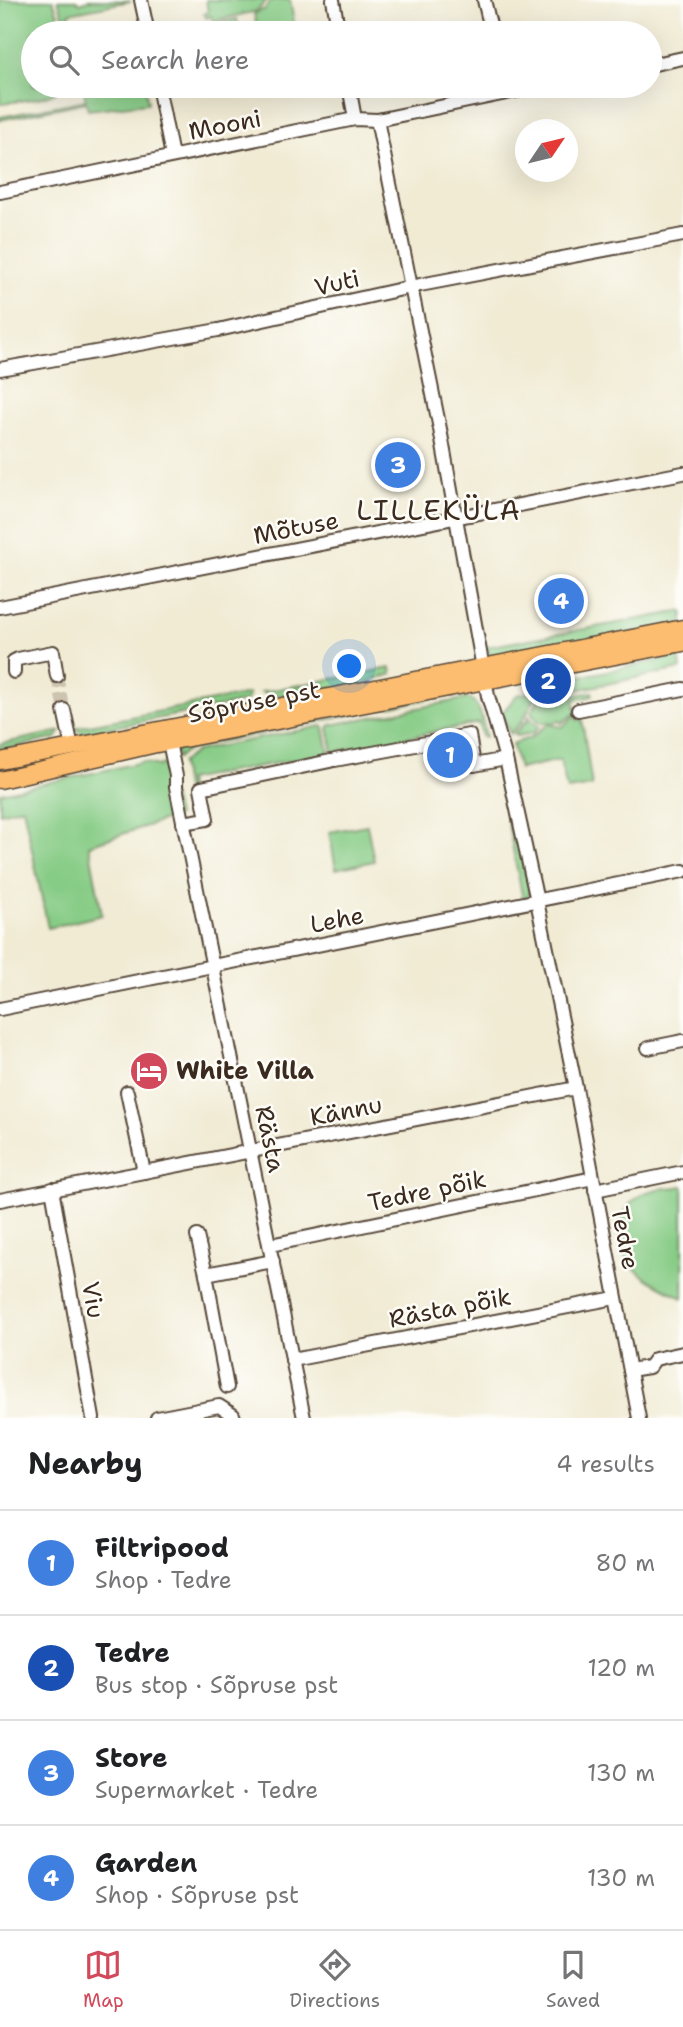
<!DOCTYPE html>
<meta charset="utf-8">
<style>
body{margin:0;font-family:"Shantell Sans",sans-serif;background:#f6f6f6;color:#202124}
.compass{position:absolute;left:515px;top:119px;width:63px;height:63px;border-radius:50%;background:#fff;box-shadow:0 7px 28px #0002;rotate:55deg}
.you{position:absolute;left:350px;top:667px;width:24px;height:24px;margin:-18px;border:5px solid #fff;border-radius:50%;background:#1a73e8;box-shadow:0 0 0 10px #1a73e833}
.badge{display:grid;place-items:center;width:46px;height:46px;border-radius:50%;background:#d1495b;color:#fff;font-size:23px;font-weight:700}
.pin{position:absolute;translate:-50% -50%;border:4px solid #fff;box-shadow:0 2px 7px #0006}
.list{margin:0;padding:0;list-style:none}
h2{display:flex;justify-content:space-between;align-items:center;height:91px;margin:0;padding:0 28px;font-size:30px}
h2 small{font-size:23px;font-weight:400;color:#757577}
.list li{display:grid;grid-template-columns:46px 1fr auto;gap:21px;align-items:center;box-sizing:border-box;height:105px;padding:0 28px;border-top:2px solid #e0e0e0}
.list b{display:block;font-size:26px;white-space:nowrap}
.list p{margin:0;font-size:23px;white-space:nowrap;color:#757577}
.list em{font-size:23px;font-style:normal;color:#757577}
.icon{flex:none;width:38px;height:38px;fill:none;stroke:currentColor;stroke-width:2;stroke-linecap:round;stroke-linejoin:round}
.map{position:relative;flex:none;width:683px;height:1418px;overflow:hidden}
.search{position:absolute;background:#fff;box-shadow:0 7px 28px #0002;left:21px;right:21px;top:21px;height:77px;display:flex;align-items:center;gap:18px;box-sizing:border-box;padding:0 24px;border-radius:38px;color:#757577;font-size:26px}
.sheet{height:511px;background:#fff}
nav{display:flex;justify-content:space-around;align-items:center;box-sizing:border-box;height:98px;border-top:2px solid #e0e0e0;background:#fff;font-size:19px;color:#757577}
nav a{display:grid;justify-items:center;gap:4px}
nav .on{color:#d1495b}
.map>svg:first-child{display:block}
</style>
<div class="map">
<svg width="683" height="1418" viewBox="0 0 683 1418">
<rect width="100%" height="100%" fill="#fdfcf7"/>
<filter id="ink" filterUnits="userSpaceOnUse"><feTurbulence type="fractalNoise" baseFrequency=".0143" numOctaves="2"/><feDisplacementMap in="SourceGraphic" scale="14" xChannelSelector="R" yChannelSelector="G"/><feConvolveMatrix kernelMatrix="1 2 1 2 8 2 1 2 1" color-interpolation-filters="sRGB"/></filter>
<filter id="wash" filterUnits="userSpaceOnUse"><feTurbulence type="fractalNoise" baseFrequency=".00686" numOctaves="4" result="noise"/><feDisplacementMap in="SourceGraphic" scale="28" xChannelSelector="R" yChannelSelector="G"/><feGaussianBlur stdDeviation="1.57" result="paint"/><feColorMatrix in="noise" values="0 0 0 0 0 0 0 0 0 0 0 0 0 0 0 0 0 1.4 0 .05"/><feComposite in="paint" operator="in"/></filter>
<g filter="url(#wash)">
<rect width="100%" height="100%" fill="#f1ebd4"/>
<g fill="#87cc86" stroke="#617b52" stroke-width="2">
<path d="M 0,0 L 53,0 L 64,33 L 33,33 L 33,86 L 65,86 C 49,100 20,100 0,104 Z"/>
<polygon points="58,0 75,0 80,3 89,0 131,1 69,13 72,33 69,33"/>
<polygon points="206,0 267,0 257,11 213,21 211,16 206,18 204,14 208,12"/>
<polygon points="272,0 290,0 296,33 258,33 254,14 265,9"/>
<polygon points="237,19 239,33 215,33 213,24"/>
<polygon points="71,86 145,86 148,103 88,110 86,102 0,120 0,117 86,100 83,88 66,91"/>
<polygon points="683,611 683,623 496,658 490,655 486,647"/>
<polygon points="679,656 681,669 576,690 573,678"/>
<polygon points="391,668 392,674 355,687 303,690 271,697 262,692"/>
<polygon points="567,684 570,686 572,696 592,692 593,696 574,700 576,713 561,723 559,720 557,722 540,723 531,712 545,690"/>
<polygon points="539,691 522,721 510,734 502,713 517,695"/>
<polygon points="458,693 194,747 177,758 176,748"/>
<polygon points="249,694 248,699 243,702 82,733 74,728"/>
<path d="M 469,698 C 481,705 483,723 486,737 L 482,737 L 479,723 L 333,752 L 328,728 L 331,725 Z"/>
<polygon points="576,715 577,720 582,719 592,786 567,790 560,760 519,769 512,744 532,737 548,724 562,727"/>
<polygon points="528,716 539,727 533,733 516,736 514,734 525,722 527,723"/>
<polygon points="322,726 324,728 329,753 187,780 189,794 186,795 181,763 196,751"/>
<polygon points="61,731 56,738 0,750 0,744"/>
<polygon points="143,762 158,766 164,764 177,816 89,845 102,915 48,928 23,807 0,813 0,793"/>
<polygon points="496,764 501,765 512,807 506,813"/>
<polygon points="507,819 515,822 530,893 523,900"/>
<polygon points="367,825 374,861 336,869 329,832"/>
<path d="M 683,1186 L 683,1298 C 668,1290 648,1282 636,1270 C 614,1250 613,1212 641,1195 C 655,1187 668,1189 683,1186 Z"/>
</g>
</g>
<g filter="url(#ink)">
<g fill="none" stroke-linecap="round" stroke-linejoin="round">
<polyline stroke="#cdc4b0" stroke-width="12" stroke-dasharray="12 6" stroke-linecap="butt" points="57,676 64,710"/>
<defs>
<g id="minor">
<polyline points="141,0 148,33"/>
<polyline points="333,0 339,33"/>
<polyline points="484,0 492,33"/>
<polyline points="650,65 683,58"/>
<polyline points="158,86 172,156"/>
<polyline points="349,86 355,119"/>
<polyline points="377,120 440,429 488,696 506,759 537,901 576,1088 639,1418"/>
<polyline points="0,192 355,119 377,120 540,86"/>
<polyline points="0,369 218,330 420,285 683,235"/>
<polyline points="0,607 683,473"/>
<polyline points="14,672 14,661 18,659 53,652 57,676"/>
<polyline points="64,710 72,747"/>
<polyline points="578,710 683,689"/>
<path d="M 169,742 L 176,776 L 176,787 C 220,997 261,1208 304,1418"/>
<polyline points="335,760 469,735 474,765 506,759"/>
<polyline points="183,823 207,819 201,788 330,761"/>
<polyline points="0,1009 683,871"/>
<polyline points="648,1048 683,1041"/>
<polyline points="127,1092 144,1172"/>
<polyline points="52,1189 93,1418"/>
<polyline points="595,1190 683,1172"/>
<polyline points="0,1200 576,1088"/>
<polyline points="197,1236 206,1274"/>
<polyline points="270,1245 593,1178"/>
<polyline points="292,1360 615,1298"/>
<polyline points="630,1370 649,1367 655,1359 683,1353"/>
<polyline points="227,1387 206,1274 273,1261"/>
<polyline points="157,1418 219,1406 233,1415 234,1418"/>
</g>
<g id="major">
<polyline points="0,761 683,628"/>
<polyline points="0,780 152,745 683,643"/>
</g>
</defs>
<use href="#minor" stroke="#564739" stroke-width="16"/>
<use href="#major" stroke="#564739" stroke-width="19"/>
<use href="#minor" stroke="#fff" stroke-width="12"/>
<use href="#major" stroke="#fcbd6f" stroke-width="16"/>
</g>
</g>
<defs>
<symbol id="hotel-disc" viewBox="-11 -11 22 22"><circle r="9.5" fill="#d1495b" stroke="#fdfcf7"/><path d="M-6-4.5h1.5V1H6V5H4.5V3h-9V5H-6ZM-4 0a1.8 1.8 0 1 1 3.6 0ZM.5 0V-2.5h3Q6-2.5 6 0Z" fill="#fff"/></symbol>
</defs>
<g fill-rule="evenodd">
<use href="#hotel-disc" x="127" y="1049" width="44" height="44"/>
</g>
<g text-anchor="middle" stroke-width="5" stroke-linejoin="round" paint-order="stroke">
<g font-size="24" fill="#3b2a1e" stroke="#fdfcf7">
<text transform="translate(225 125) rotate(-11)" y="8">Mooni</text>
<text transform="translate(337 283) rotate(-13)" y="8">Vuti</text>
<text transform="translate(296 528) rotate(-11)" y="8">Mõtuse</text>
<text transform="translate(254 702) rotate(-11)" y="8">Sõpruse pst</text>
<text transform="translate(337 920) rotate(-11)" y="8">Lehe</text>
<text transform="translate(346 1111) rotate(-11)" y="8">Kännu</text>
<text transform="translate(270 1139) rotate(78)" y="8">Rästa</text>
<text transform="translate(427 1191) rotate(-12)" y="8">Tedre põik</text>
<text transform="translate(625 1238) rotate(79)" y="8">Tedre</text>
<text transform="translate(93 1300) rotate(80)" y="8">Viu</text>
<text transform="translate(450 1308) rotate(-11)" y="8">Rästa põik</text>
</g>
<g font-size="24" font-weight="bold" fill="#3b2a1e" stroke="#fdfcf7" text-anchor="start">
<text x="176" y="1079">White Villa</text>
</g>
<g font-size="28" letter-spacing="2" fill="#3b2a1e" stroke="#fdfcf7">
<text x="439" y="520">LILLEKÜLA</text>
</g>
</g>
</svg>
<svg class="compass" viewBox="-18 -18 36 36"><path d="M0-13l5 13h-10z" fill="#e53935"/><path d="M0 13l5-13h-10z" fill="#757577"/></svg>
<div class="you"></div>
<div class="pin badge" style="left:450px;top:755px;background:#3f7fe0">1</div>
<div class="pin badge" style="left:548px;top:681px;background:#1a4fb4">2</div>
<div class="pin badge" style="left:398px;top:465px;background:#3f7fe0">3</div>
<div class="pin badge" style="left:561px;top:601px;background:#3f7fe0">4</div>
<div class="search"><svg class="icon" aria-label="search" viewBox="0 0 24 24"><circle cx="10" cy="10" r="6"/><path d="M15 15l6 6"/></svg>Search here</div>
</div>
<section class="sheet">
<h2>Nearby<small>4 results</small></h2>
<ul class="list">
<li><span class="badge" style="background:#3f7fe0">1</span><div><b>Filtripood</b><p>Shop · Tedre</p></div><em>80 m</em></li>
<li><span class="badge" style="background:#1a4fb4">2</span><div><b>Tedre</b><p>Bus stop · Sõpruse pst</p></div><em>120 m</em></li>
<li><span class="badge" style="background:#3f7fe0">3</span><div><b>Store</b><p>Supermarket · Tedre</p></div><em>130 m</em></li>
<li><span class="badge" style="background:#3f7fe0">4</span><div><b>Garden</b><p>Shop · Sõpruse pst</p></div><em>130 m</em></li>
</ul>
</section>
<nav>
<a class="on"><svg class="icon" aria-label="map" viewBox="0 0 24 24"><path d="M3 6l6-2 6 2 6-2v14l-6 2-6-2-6 2zM9 4v14M15 6v14"/></svg>Map</a>
<a><svg class="icon" aria-label="directions" viewBox="0 0 24 24"><path d="M12 3l9 9-9 9-9-9zM9 14v-3h6M13 9l2 2-2 2"/></svg>Directions</a>
<a><svg class="icon" aria-label="saved" viewBox="0 0 24 24"><path d="M7 4h10v16l-5-4-5 4z"/></svg>Saved</a>
</nav>
